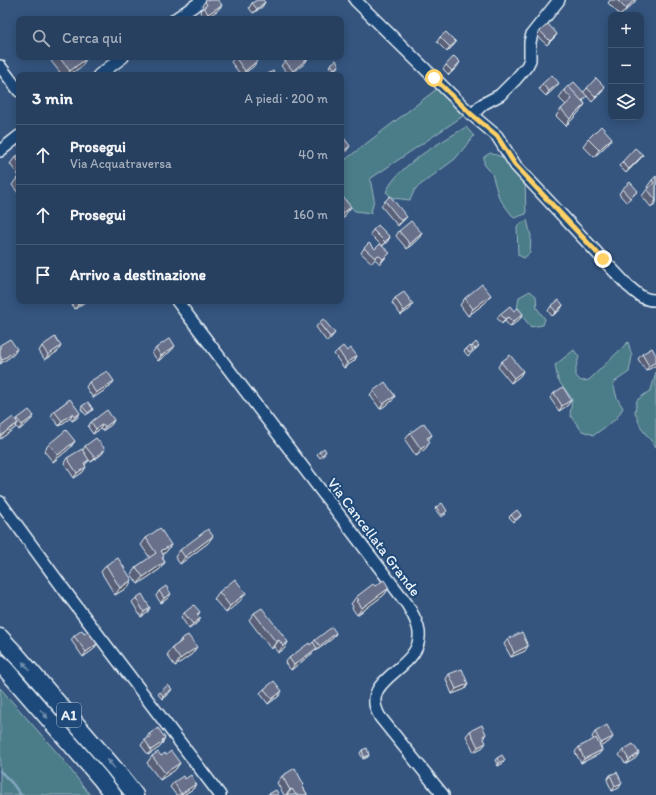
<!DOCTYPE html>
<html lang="it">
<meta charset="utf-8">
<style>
body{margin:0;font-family:Itim,sans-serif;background:#304765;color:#f1f3f6}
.controls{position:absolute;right:12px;top:12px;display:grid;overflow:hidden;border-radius:8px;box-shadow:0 2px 10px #0003}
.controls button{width:36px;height:36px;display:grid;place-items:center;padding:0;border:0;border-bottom:1px solid #445974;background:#28405f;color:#f1f3f6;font:20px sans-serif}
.stop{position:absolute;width:12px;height:12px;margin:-9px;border:3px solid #ffd166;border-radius:50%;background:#fff}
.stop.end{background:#ffd166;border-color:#fff;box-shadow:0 1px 4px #0008}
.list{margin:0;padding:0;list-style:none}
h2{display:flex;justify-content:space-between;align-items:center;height:52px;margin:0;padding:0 16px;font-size:17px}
h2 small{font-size:13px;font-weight:400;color:#a5afbd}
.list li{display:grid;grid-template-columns:26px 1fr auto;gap:12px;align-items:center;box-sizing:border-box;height:60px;padding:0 16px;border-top:1px solid #445974}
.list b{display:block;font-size:15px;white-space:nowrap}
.list p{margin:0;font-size:13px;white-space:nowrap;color:#a5afbd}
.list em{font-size:13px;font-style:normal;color:#a5afbd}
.icon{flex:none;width:22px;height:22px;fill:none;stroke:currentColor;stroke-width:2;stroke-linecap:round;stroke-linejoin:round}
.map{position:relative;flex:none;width:656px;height:795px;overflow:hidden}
.search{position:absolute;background:#28405f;box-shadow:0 2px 10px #0003;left:16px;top:16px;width:328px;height:44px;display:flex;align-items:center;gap:10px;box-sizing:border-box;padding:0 14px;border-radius:8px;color:#a5afbd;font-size:15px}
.panel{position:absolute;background:#28405f;box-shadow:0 2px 10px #0003;left:16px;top:72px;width:328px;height:232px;border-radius:8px}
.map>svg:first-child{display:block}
</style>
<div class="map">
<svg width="656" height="795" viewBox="0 0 656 795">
<rect width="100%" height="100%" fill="#35557f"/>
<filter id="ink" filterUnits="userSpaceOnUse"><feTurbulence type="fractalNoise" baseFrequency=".025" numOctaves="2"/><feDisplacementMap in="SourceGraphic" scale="8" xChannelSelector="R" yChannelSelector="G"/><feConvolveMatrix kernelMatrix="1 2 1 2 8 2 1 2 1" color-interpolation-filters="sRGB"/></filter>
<g filter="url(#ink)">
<g fill="#4b7d88" stroke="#9ab7c0">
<polygon points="438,88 463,116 370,179 374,199 371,213 355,211 341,198 341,163"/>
<path d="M 466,127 L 474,136 L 455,159 L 415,189 L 410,200 L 393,198 L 386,192 C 399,164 440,143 466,127 Z"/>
<polygon points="490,153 505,158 525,181 526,214 514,218 499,198 492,174 484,164 484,157"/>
<polygon points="527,220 531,236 530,253 524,258 518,255 517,226"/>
<polygon points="530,291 536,296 537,308 545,319 543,325 531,327 517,310 519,297"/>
<polygon points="628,342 632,356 629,372 613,383 617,398 623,408 616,419 594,435 582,431 570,415 572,399 558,380 555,365 574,350 579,357 576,367 576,376 581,381 589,380"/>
<polygon points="656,372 656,447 641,428 635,412 637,400 651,390"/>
<polygon points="0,688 60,756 90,795 0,795"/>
</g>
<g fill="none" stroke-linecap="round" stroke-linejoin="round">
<polyline stroke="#83a7c1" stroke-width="2.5" points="0,771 12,783 21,795"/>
<defs>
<g id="minor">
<polyline points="355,0 472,115"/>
<path d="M 559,0 L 532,34 L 530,42 L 530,60 L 527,66 L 516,79 L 500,95 L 483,104 L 472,115 L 497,136 L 516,166 L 628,286 C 637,293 643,301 656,300"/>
<polyline points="175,19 203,0"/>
<polyline points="0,66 19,91"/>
<polyline points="99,75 123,57"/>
<polyline points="0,151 19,136"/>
<path d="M 177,301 L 407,604 C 412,613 418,622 419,632 C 423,671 356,677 380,717 L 443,795"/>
<polyline points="0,502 71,599 220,795"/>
</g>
<g id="highway">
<polyline points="0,637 15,653 115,769 135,795"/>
<polyline points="0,663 100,778 113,795"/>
</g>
</defs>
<use href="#minor" stroke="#e8f1f8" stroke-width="14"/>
<use href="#highway" stroke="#e8f1f8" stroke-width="19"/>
<use href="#minor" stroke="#1f4a7a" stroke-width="11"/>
<use href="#highway" stroke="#1f4a7a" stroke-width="16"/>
</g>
<g fill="#595f77" stroke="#e8f1f8">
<polygon points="610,0 636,0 621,15 620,15 608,3"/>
<polygon points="205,1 222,5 218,10 205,19 200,12 203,8 202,6"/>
<polygon points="265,2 262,7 253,13 249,8 252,3"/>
<polygon points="540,31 557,34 554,38 547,45 537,36"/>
<polygon points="440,37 456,42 452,47 447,52 437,42"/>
<polygon points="54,57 85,57 82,66 69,75 62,75 51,61"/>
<polygon points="235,57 254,66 242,75 241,75 231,62"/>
<polygon points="308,58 305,63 290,75 289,75 281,66 285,61"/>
<polygon points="331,64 339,65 338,67 332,71 329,66"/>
<polygon points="446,65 457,67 449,75 443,69"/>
<polygon points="542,84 556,87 546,96 539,89"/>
<polygon points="605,87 602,92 592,102 587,96 583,101 585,104 580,111 566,126 556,116 561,109 566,105 559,98 564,90 584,92 587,88"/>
<polygon points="588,139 607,145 594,157 583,146"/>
<polygon points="19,155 19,194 12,185 17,178 19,176 10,164 15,157"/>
<polygon points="643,155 639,160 626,173 619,166 622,162"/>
<polygon points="656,176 656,203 651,207 642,196 648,188 647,187 652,180"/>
<polygon points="622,189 638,191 634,195 626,202 619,194"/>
<polygon points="385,201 403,221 398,226 381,206"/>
<polygon points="373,230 390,237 387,242 382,246 386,257 380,264 375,259 372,263 361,253 364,248 375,249 380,244 370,234"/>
<polygon points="399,231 422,233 419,238 407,249 396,236"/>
<polygon points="395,298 413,304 410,309 401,315 392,303"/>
<polygon points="465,298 486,302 468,316 460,305"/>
<polygon points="69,301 86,301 75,309"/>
<polygon points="563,305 560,310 552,316 548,311 551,306"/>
<polygon points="514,311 523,314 520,319 510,327 505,321 502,324 497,318 500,314"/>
<polygon points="319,323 331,338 327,342 316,327"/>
<polygon points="0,345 14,354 0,364"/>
<polygon points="42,346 58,351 45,360 39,351"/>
<polygon points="472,346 479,346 477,348 468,356 464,351 466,349 471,347"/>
<polygon points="156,348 172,350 158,361 152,353"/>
<polygon points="338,350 347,351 357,356 354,361 344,368 334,354"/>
<polygon points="642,354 656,365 646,371 638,359"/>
<polygon points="501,362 523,371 520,376 511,383 498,367"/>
<polygon points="89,382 111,386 93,398 86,387"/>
<polygon points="373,391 392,401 380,409 370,395"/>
<polygon points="554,393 571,400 568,405 559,411 550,398"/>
<polygon points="70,399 77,418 72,421 70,418 59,426 51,416 54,411"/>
<polygon points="82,406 93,409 92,411 86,415 81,409"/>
<polygon points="34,416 30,421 19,430 16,426 15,428 0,439 0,427 16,421 17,419"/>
<polygon points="114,420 111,425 102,431 100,429 93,434 88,427 91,422"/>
<polygon points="410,433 428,440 430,442 425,449 416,456 405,440"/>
<polygon points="75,441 70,448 53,462 44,451 49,444"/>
<polygon points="85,446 105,449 102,454 91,462 89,460 85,465 83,472 74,478 64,463 67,458 83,450"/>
<polygon points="319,452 325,454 320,458 317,454"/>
<polygon points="436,507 446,514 441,517 435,509"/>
<polygon points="511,515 521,515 520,517 514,522 509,517"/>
<polygon points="146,538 171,545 166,552 163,554 163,559 165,562 160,569 138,584 131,574 136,567 150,558 141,545"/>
<polygon points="208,543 180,564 175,557 180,550"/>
<polygon points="106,565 128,587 115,595 101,572"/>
<polygon points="375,586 389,588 384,595 357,615 352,608 353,606 351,604 356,597"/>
<polygon points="159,591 168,598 161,603 156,596"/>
<polygon points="219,592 241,600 226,613 214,599"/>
<polygon points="136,598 147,613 141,617 132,602"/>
<polygon points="200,612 198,615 201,618 197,623 189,629 181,617 184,613"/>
<polygon points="254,613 288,642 284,649 278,653 274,647 271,649 249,620"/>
<polygon points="336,633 333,638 316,651 316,650 314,652 291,670 285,663 289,658 310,645 313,643 315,640"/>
<polygon points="74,636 94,649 83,657 71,640"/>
<polygon points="181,639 192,654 175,666 167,655 172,648 178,644"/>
<polygon points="508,639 525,651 511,657 504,644"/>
<polygon points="449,674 468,684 465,689 452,694 446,679"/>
<polygon points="264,689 279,696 268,704 260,693"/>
<polygon points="160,692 170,692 162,699 158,694"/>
<polygon points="470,731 486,734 484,737 483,747 474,752 466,736"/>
<polygon points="595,732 610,741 601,746 602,750 599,754 581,763 575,752 579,747 594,740 592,737"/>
<polygon points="149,734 165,738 160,747 148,755 141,745 145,740 146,739"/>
<polygon points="362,750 368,757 363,759 360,753"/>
<polygon points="623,750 636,758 626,764 619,755"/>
<polygon points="166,755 180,763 175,770 160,780 147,763 152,756 161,756"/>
<polygon points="497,758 503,763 498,766 495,760"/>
<polygon points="610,775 619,788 612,791 607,780"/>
<polygon points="282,776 303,787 307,794 307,795 284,795 277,783"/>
<polygon points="185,779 196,784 193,789 183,795 176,795 170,787 174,782"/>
</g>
<g fill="#494e61" stroke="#e8f1f8">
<polygon points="634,0 636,0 634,3 621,15 626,9"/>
<polygon points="265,2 262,7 253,13 257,9"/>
<polygon points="222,5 218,10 205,19 208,14"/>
<polygon points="557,34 554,38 547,45 550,41"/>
<polygon points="456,42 452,47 447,52 450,47"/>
<polygon points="308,58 305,63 290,75 293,71"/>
<polygon points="86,59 82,66 69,75 67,75 70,71"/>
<polygon points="257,61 254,66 242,75 245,71"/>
<polygon points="460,62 457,67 449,75 452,71"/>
<polygon points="559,83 556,87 546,96 549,91"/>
<polygon points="605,87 602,92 592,102 596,97"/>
<polygon points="585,104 580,111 566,126 570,119"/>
<polygon points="612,138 607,145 594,157 599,150"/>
<polygon points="350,146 345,153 341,156 341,153"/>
<polygon points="643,155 639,160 626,173 629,169"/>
<polygon points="656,200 656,203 651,207"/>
<polygon points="351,207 346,214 341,218 343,213"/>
<polygon points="407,217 398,226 401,221"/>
<polygon points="422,233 419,238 407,249 410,244"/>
<polygon points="390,237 387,242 382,246 385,242"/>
<polygon points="390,253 386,257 380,264 383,259"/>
<polygon points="491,295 486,302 468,316 473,309"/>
<polygon points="83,301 86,301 75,309 78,305"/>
<polygon points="413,304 410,309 401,315 404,311"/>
<polygon points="563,305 560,310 552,316"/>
<polygon points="523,314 520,319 510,327 513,322"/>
<polygon points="508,317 505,321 502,324 505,319"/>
<polygon points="335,333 331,338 327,342 330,337"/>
<polygon points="61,346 58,351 45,360 48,355"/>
<polygon points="175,346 172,350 158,361 161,356"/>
<polygon points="17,349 14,354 0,364 2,360"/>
<polygon points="357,356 354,361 344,368 347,363"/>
<polygon points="656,362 656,365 646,371 649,366"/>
<polygon points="523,371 520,376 511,383 514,378"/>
<polygon points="114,381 111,386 93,398 96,393"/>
<polygon points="395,396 392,401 380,409 383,404"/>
<polygon points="571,400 568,405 559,411 562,406"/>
<polygon points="73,413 70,418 59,426 62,421"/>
<polygon points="80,413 77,418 72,421 75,417"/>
<polygon points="34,416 30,421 19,430 22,425"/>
<polygon points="114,420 111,425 102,431 105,427"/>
<polygon points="18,423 15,428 0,439 0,436"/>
<polygon points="103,424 100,429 93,434 96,429"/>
<polygon points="432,435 427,442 427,438"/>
<polygon points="75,441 70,448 53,462 58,455"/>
<polygon points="430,442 425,449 416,456 421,449"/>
<polygon points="105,449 102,454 91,462 95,458"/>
<polygon points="89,460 86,464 80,468 84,463"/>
<polygon points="86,467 83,472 74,478 77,473"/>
<polygon points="213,536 208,543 180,564 185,557"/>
<polygon points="171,545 166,552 156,558 161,551"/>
<polygon points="165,562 160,569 138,584 143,577"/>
<polygon points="132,580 128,587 115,595 120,588"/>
<polygon points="389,588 384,595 357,615 362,608"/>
<polygon points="246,593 241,600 226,613 230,606"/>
<polygon points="171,594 168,598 161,603 164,598"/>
<polygon points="150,608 147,613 141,617 144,612"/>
<polygon points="201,618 197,623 189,629 193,624"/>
<polygon points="336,633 333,638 316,651 320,646"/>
<polygon points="279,640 274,647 271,649 276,642"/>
<polygon points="288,642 284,649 278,653 283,646"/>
<polygon points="97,644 94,649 83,657 86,652"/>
<polygon points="528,646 525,651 511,657 514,653"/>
<polygon points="197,647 192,654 175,666 180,659"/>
<polygon points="317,648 314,652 291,670 294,665"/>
<polygon points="468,684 465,689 452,694 456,689"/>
<polygon points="172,689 170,692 162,699 163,696"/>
<polygon points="282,691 279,696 268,704 272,699"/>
<polygon points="613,737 610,741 598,748 601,743"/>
<polygon points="163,742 160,747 148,755 151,750"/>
<polygon points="486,743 483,747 474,752 478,747"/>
<polygon points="602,750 599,754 581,763 584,759"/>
<polygon points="639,753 636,758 626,764 629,760"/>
<polygon points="369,755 368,757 363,759 364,757"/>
<polygon points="505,760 503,763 498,766 499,763"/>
<polygon points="180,763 175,770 160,780 165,773"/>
<polygon points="622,783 619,788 612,791 615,786"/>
<polygon points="196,784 193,789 183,795 181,795 181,794"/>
<polygon points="292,789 287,795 286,795 290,790"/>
</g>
<g fill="#686f8a" stroke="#e8f1f8">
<polygon points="206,0 218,0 222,5 208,14 204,7 207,5 205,1"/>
<polygon points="257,0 263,0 265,2 257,9 252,3"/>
<polygon points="617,0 634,0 626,9"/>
<polygon points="548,24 557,34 550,41 540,31"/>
<polygon points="446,32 456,42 450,47 440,37"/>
<polygon points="454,56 460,62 452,71 446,65"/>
<polygon points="59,57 85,57 86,59 70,71"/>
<polygon points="235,57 254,57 257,61 245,71"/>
<polygon points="290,57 307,57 308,58 293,71 285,61"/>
<polygon points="336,60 339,65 334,69 331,64"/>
<polygon points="273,71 276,75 266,75"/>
<polygon points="552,75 559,83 549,91 542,84"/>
<polygon points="596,78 605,87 596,97 587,88"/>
<polygon points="574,82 587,96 582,101 568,87"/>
<polygon points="568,86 585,104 570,119 561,109 572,99 564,90"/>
<polygon points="601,126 612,138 599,150 588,139"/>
<polygon points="341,134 350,146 341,153"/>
<polygon points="635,148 643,155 629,169 622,162"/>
<polygon points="19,155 19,162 15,157"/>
<polygon points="19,176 19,181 17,178"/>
<polygon points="656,176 656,200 647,189 654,183 652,180"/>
<polygon points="630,182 638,191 630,198 622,189"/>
<polygon points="341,196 342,196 351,207 343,213 345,217 341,219"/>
<polygon points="390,196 407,217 401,221 385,201"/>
<polygon points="411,221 422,233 410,244 399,231"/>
<polygon points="378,225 390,237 385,242 373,230"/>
<polygon points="369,243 375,249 380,244 390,253 383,259 378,255 375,258 364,248"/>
<polygon points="482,284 491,295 473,309 465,298"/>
<polygon points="404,292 413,304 404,311 395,298"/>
<polygon points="559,300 563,305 556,312 551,306"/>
<polygon points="76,301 83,301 78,305"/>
<polygon points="510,306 514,311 518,308 523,314 513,322 508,317 505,319 500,314"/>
<polygon points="323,319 335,333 330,337 319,323"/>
<polygon points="55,337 61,346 48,355 42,346"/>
<polygon points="170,338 175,346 161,356 156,348"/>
<polygon points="10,339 17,349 2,360 0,356 0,345"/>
<polygon points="476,342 479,346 475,349 472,346"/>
<polygon points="343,346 347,351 351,348 357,356 347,363 338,350"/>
<polygon points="470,346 473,350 469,353 466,349"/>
<polygon points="652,348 656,355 656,362 649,366 642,354"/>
<polygon points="510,355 523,371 514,378 501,362"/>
<polygon points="107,371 114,381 96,393 89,382"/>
<polygon points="385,382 395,396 383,404 373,391"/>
<polygon points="563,387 571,400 562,406 554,393"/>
<polygon points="70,399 80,413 75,417 73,413 62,421 54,411"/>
<polygon points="88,402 93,409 88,413 82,406"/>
<polygon points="29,410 34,416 22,425 17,419"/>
<polygon points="107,410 114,420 105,427 103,424 96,429 91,422"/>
<polygon points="13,417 18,423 0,436 0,427"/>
<polygon points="424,423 432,435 427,438 430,442 421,449 410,433"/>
<polygon points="66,430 75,441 58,455 49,444"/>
<polygon points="96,438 105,449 95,458 85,446"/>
<polygon points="324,448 326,452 322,455 319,452"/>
<polygon points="82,449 89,460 84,463 86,467 77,473 67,458"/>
<polygon points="442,503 447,511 442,515 436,507"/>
<polygon points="517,510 521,515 515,520 511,515"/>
<polygon points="160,528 171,545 161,551 164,556 162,558 165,562 143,577 136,567 156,553 146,538"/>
<polygon points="208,529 213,536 185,557 180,550"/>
<polygon points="118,558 132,580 120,588 106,565"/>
<polygon points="235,579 246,593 230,606 219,592"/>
<polygon points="384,580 389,588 362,608 357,601 359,600 356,597 373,584 375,586"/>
<polygon points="166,586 171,594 164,598 159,591"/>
<polygon points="142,594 150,608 144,612 136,598"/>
<polygon points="194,605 200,612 197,614 201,618 193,624 184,613"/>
<polygon points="262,608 288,642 283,646 279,640 276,642 254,613"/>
<polygon points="332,627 336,633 320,646 315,640"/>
<polygon points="82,630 84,634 88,632 97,644 86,652 74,636"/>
<polygon points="522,632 528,646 514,653 508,639"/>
<polygon points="188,635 197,647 180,659 172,648 182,641 181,639"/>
<polygon points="313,642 317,648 294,665 289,658 309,643 310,645"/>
<polygon points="462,669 468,684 456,689 449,674"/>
<polygon points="274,681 282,691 272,699 264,689"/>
<polygon points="168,685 172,689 163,696 160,692"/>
<polygon points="482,725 486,734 483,736 486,743 478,747 470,731"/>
<polygon points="607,725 613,737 601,743 595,732"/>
<polygon points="158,728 165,738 162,740 163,742 151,750 145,740 151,736 149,734"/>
<polygon points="596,738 602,750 584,759 579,747"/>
<polygon points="633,744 639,753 629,760 623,750"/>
<polygon points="367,748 369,755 364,757 362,750"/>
<polygon points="171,751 180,763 165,773 152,756 158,752 161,756 165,753 166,755"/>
<polygon points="502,755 505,760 499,763 497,758"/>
<polygon points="295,768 304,785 302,786 307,794 306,795 296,795 292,789 290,790 282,776"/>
<polygon points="617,772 622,783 615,786 610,775"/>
<polygon points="191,775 196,784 181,794 174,782 183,776 185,779"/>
<polygon points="276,790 279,795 267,795"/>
</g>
<defs><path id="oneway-solid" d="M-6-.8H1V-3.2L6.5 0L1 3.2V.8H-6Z"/></defs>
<g fill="#6f8dac">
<use href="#oneway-solid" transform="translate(26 666) rotate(-131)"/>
<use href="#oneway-solid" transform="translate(44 714) rotate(49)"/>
<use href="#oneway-solid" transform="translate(111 764) rotate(-130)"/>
</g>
</g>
<g fill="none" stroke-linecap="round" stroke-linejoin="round" filter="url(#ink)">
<polyline stroke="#ffd166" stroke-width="5" points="434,78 472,115 497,136 516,166 603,259"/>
</g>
<g text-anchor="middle" stroke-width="4" stroke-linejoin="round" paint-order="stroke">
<rect fill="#1f4a7a" stroke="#acbfd2" stroke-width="1" x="57" y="703" width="24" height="24" rx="3"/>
<g font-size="14" font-weight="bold" fill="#e8f1f8">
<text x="69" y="720">A1</text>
</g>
<g font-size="15" fill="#e8f1f8" stroke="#1f4a7a">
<text transform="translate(374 537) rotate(53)" y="5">Via Cancellata Grande</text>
</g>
</g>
</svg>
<div class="controls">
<button>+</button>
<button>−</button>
<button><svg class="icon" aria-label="layers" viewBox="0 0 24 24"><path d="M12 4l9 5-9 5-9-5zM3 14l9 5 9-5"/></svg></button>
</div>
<div class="stop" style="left:434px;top:78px"></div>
<div class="stop end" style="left:603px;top:259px"></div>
<div class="search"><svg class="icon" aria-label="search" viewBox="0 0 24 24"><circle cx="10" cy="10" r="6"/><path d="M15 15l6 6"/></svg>Cerca qui</div>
<section class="panel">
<h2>3 min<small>A piedi · 200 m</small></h2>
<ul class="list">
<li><svg class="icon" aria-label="ahead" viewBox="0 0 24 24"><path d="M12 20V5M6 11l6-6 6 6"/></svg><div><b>Prosegui</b><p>Via Acquatraversa</p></div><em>40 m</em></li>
<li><svg class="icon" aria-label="ahead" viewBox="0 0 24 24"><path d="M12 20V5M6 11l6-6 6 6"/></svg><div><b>Prosegui</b></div><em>160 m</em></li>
<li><svg class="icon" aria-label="arrive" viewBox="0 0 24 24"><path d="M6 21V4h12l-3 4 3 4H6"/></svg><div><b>Arrivo a destinazione</b></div></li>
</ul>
</section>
</div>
